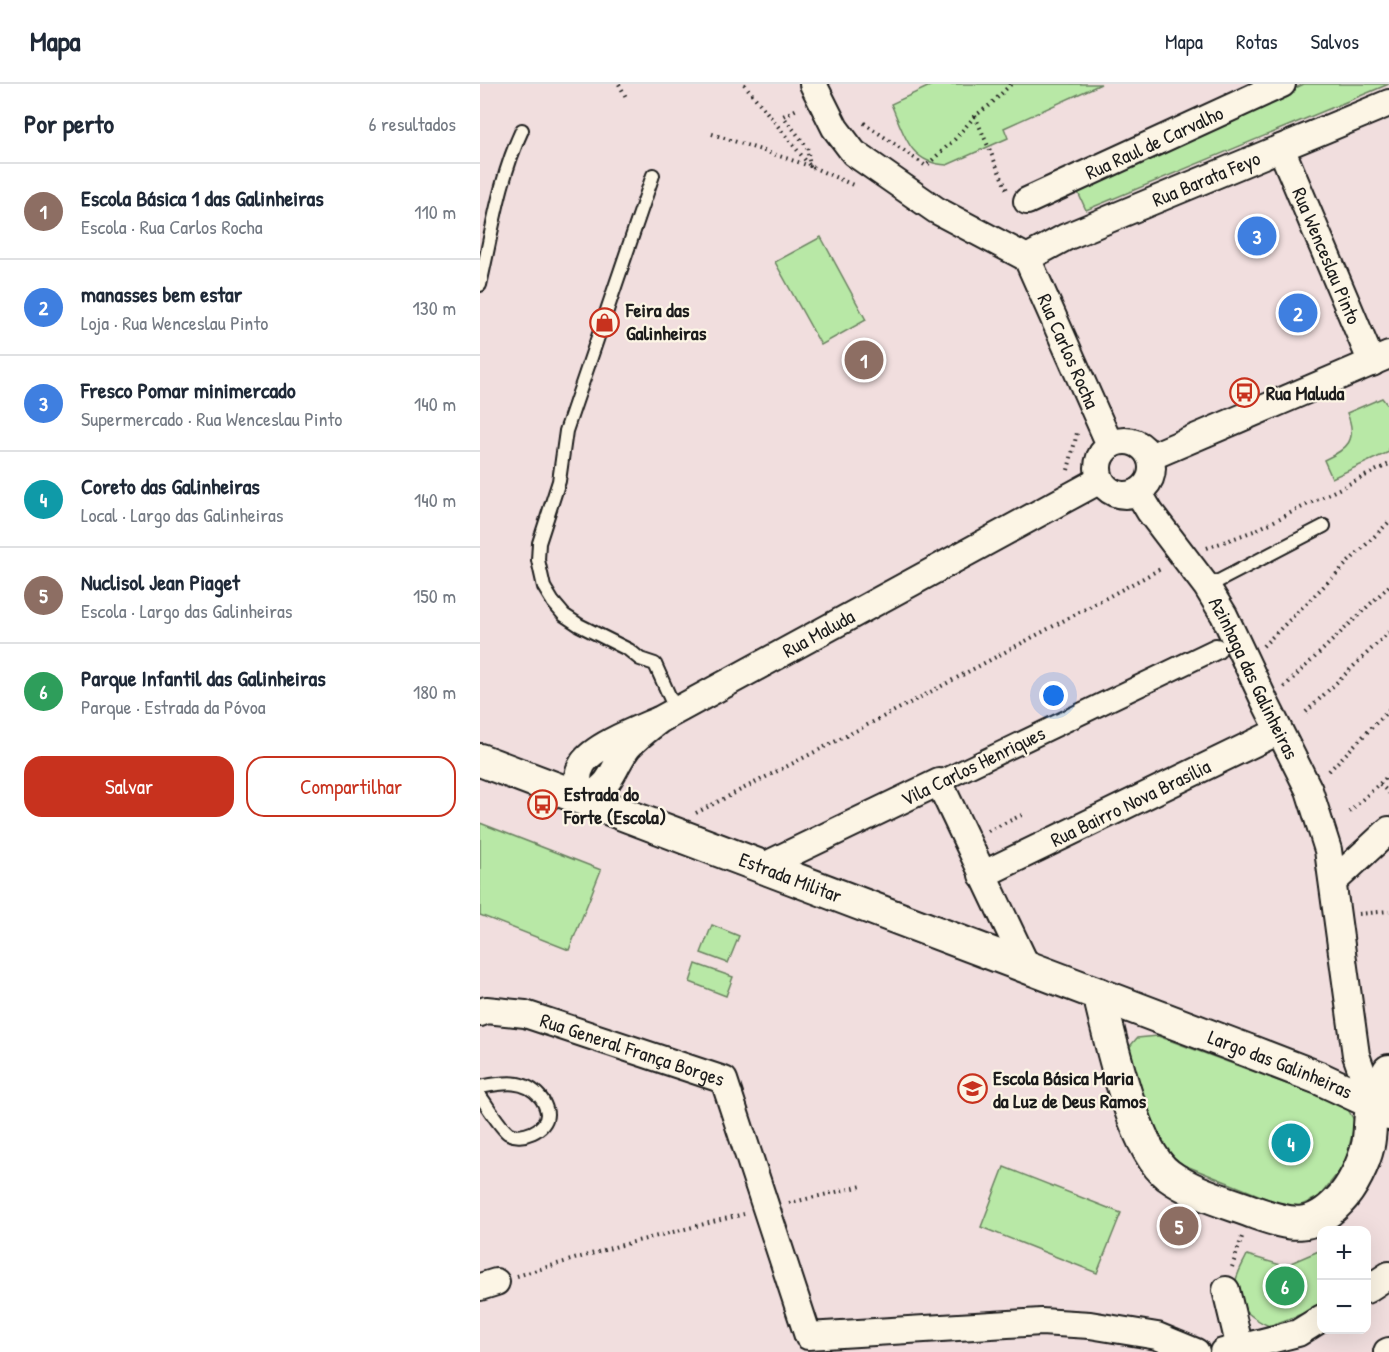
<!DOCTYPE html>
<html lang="pt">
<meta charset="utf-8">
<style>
body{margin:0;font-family:"Patrick Hand",sans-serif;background:#f2f2f3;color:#1f2937}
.controls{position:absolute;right:18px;bottom:18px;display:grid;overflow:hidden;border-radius:12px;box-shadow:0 6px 24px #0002}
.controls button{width:54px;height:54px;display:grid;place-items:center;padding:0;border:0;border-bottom:2px solid #e0e1e3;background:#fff;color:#1f2937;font:30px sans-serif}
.you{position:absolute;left:574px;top:612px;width:21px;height:21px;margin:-15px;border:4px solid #fff;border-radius:50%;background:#1a73e8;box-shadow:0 0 0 9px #1a73e833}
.badge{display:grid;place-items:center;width:39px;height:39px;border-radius:50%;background:#c8321e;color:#fff;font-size:20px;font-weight:700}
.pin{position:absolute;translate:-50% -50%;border:3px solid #fff;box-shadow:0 2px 6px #0006}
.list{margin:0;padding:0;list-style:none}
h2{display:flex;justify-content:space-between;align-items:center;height:78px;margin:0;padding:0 24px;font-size:26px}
h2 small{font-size:20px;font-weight:400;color:#747a83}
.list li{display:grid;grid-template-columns:39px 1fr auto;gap:18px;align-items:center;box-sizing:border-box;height:96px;padding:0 24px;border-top:2px solid #e0e1e3}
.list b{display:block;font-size:22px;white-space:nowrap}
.list p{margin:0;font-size:20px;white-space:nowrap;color:#747a83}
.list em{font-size:20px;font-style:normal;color:#747a83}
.actions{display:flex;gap:12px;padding:18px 24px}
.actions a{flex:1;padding:14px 0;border:2px solid #c8321e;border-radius:18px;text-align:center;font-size:21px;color:#c8321e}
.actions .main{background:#c8321e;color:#fff}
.map{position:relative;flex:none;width:909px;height:1268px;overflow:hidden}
header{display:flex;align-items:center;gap:36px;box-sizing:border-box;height:84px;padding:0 30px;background:#fff;border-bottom:2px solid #e0e1e3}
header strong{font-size:28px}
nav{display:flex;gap:33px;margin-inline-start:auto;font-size:21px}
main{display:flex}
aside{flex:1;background:#fff}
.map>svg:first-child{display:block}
</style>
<header>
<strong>Mapa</strong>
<nav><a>Mapa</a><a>Rotas</a><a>Salvos</a></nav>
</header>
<main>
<aside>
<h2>Por perto<small>6 resultados</small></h2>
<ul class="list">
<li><span class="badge" style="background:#8d6e63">1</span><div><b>Escola Básica 1 das Galinheiras</b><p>Escola · Rua Carlos Rocha</p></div><em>110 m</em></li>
<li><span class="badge" style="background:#3f7fe0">2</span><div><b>manasses bem estar</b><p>Loja · Rua Wenceslau Pinto</p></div><em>130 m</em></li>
<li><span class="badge" style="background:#3f7fe0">3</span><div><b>Fresco Pomar minimercado</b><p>Supermercado · Rua Wenceslau Pinto</p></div><em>140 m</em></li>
<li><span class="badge" style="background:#0f9aa8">4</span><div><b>Coreto das Galinheiras</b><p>Local · Largo das Galinheiras</p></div><em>140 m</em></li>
<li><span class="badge" style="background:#8d6e63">5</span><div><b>Nuclisol Jean Piaget</b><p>Escola · Largo das Galinheiras</p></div><em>150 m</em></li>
<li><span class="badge" style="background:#2e9e5b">6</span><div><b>Parque Infantil das Galinheiras</b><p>Parque · Estrada da Póvoa</p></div><em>180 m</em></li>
</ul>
<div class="actions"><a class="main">Salvar</a><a>Compartilhar</a></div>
</aside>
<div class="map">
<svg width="909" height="1268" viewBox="0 0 909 1268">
<rect width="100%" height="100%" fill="#f1dede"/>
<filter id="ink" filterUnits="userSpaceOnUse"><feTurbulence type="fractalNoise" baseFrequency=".0167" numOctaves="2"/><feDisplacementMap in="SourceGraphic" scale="12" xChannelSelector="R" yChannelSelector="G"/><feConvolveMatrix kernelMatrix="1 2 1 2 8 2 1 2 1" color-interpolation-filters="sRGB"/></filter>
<g filter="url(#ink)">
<g fill="#b8e8a6" stroke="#6a8261" stroke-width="1.5">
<path d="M 454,0 L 621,0 L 524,44 L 528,54 L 467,81 C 429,80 424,49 411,20 Z"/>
<polygon points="824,0 909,0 606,126 597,106"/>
<polygon points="341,153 386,236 341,261 295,178"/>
<path d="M 902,314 L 909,323 L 909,368 L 852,394 L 844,376 C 868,365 878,356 867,329 Z"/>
<polygon points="0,739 121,786 89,866 0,831"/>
<polygon points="232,841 259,852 248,879 221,869"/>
<polygon points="216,880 253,893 246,912 210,898"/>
<polygon points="678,952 866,1022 875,1038 865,1080 839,1113 813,1125 704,1081 683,1065 649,983 646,967 657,954"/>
<polygon points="524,1083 641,1129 617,1189 501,1143"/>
<path d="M 841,1166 L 841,1223 L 789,1242 C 773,1235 756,1223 755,1203 C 754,1194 763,1180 767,1171 L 804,1182 Z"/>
</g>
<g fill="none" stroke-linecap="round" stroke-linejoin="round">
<defs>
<g id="service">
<polyline points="173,91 86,347 79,397 59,459 58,476 64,503 73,518 84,531 99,541 149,566 160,575 175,580 196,627"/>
<path d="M 0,201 C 12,149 19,95 42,46"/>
<polyline points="727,503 844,442"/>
<path d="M 0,1003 C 22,999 44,994 60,1013 C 63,1016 67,1025 67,1030 C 67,1046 41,1057 28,1049 C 19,1042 7,1021 0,1012"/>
</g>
<polyline id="pedestrian" points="459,698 736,565"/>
<g id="minor">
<polyline points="333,0 355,44 374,69 456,126 547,174"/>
<path id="s1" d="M 801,64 L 892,279"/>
<path id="s2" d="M 547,117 L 802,0"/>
<path id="s3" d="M 547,174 L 586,153 L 909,19"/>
<path id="s4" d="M 547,174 L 630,361"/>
<circle cx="645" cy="384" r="27"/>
<polyline points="670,373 909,271"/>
<path id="s5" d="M 658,408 L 670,428 L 727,503 L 744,531 L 786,620 L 829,706 L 848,766 L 876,971 L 893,1019 L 909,1033"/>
<path id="s6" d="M 181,635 C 169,644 158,652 148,663 C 130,687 134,702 102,715 C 97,703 95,691 103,679 C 115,661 161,644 181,635 L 620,396"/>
<polyline points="282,783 459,698 547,883"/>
<path id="s7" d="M 502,791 L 799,647"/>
<polyline points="853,798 909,746"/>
<path id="s8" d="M 0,929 L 6,926 L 45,930 L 244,996 L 328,1252 L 561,1238 L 610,1241 L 677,1252 L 716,1268"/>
<polyline points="0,1203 16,1198"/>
<polyline points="746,1206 760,1264"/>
<polyline points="886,1206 909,1191"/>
<polyline points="743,1268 818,1249 842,1234"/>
<polyline points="907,1268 909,1267"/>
</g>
<g id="tertiary">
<path id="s9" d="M 0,676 L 769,967 L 839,994 L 893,1019"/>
<path d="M 619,910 C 630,954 653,1064 688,1091 C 714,1110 747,1118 776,1129 C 811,1141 831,1147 859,1117 C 872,1104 884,1079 888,1061 C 891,1047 889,1033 893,1020 C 896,1009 903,997 909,987"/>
</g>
</defs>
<use href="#service" stroke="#1c1c1c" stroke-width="16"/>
<use href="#pedestrian" stroke="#1c1c1c" stroke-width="24"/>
<use href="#minor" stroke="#1c1c1c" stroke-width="30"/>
<use href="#tertiary" stroke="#1c1c1c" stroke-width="36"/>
<g stroke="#1c1c1c" stroke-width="4" stroke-dasharray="1.5 4.5" stroke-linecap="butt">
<polyline points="139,0 147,15"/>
<polyline points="264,0 330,82 373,101"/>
<polyline points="495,32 527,106"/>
<polyline points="384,39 446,82 475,55 495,32 511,20 531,0"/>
<polyline points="232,50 330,82 327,63 303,32 319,24"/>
<polyline points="588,386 597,349"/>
<polyline points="727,464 774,447 909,380"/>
<polyline points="783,562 909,438"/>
<polyline points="804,603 909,502"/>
<polyline points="826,628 909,548"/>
<polyline points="849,687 909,626"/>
<polyline points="900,700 909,709"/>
<polyline points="869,728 909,691"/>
<polyline points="216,729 426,621 682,484"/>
<polyline points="508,747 544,730"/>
<polyline points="879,830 909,827"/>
<polyline points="309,1119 382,1102"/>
<polyline points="752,1183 762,1153"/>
<polyline points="37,1192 138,1162 264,1130"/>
</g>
<use href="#service" stroke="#fcf5e5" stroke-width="12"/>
<use href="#pedestrian" stroke="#fcf5e5" stroke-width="20"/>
<use href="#minor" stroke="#fcf5e5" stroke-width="26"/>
<use href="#tertiary" stroke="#fcf5e5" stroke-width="32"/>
</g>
</g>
<defs>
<symbol id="shop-ring" viewBox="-11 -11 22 22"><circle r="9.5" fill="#fcf5e5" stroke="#c8321e" stroke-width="1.5"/><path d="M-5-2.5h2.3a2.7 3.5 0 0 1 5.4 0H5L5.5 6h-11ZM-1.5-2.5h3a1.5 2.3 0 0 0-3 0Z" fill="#c8321e"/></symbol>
<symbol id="bus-ring" viewBox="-11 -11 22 22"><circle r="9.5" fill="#fcf5e5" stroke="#c8321e" stroke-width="1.5"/><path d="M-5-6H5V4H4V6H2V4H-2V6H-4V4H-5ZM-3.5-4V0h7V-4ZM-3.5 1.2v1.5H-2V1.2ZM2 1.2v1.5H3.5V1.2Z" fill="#c8321e"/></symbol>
<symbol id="school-ring" viewBox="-11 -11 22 22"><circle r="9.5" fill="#fcf5e5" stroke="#c8321e" stroke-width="1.5"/><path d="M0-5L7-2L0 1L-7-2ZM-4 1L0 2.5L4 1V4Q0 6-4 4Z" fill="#c8321e"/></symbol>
</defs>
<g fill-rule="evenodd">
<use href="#shop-ring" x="108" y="222" width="33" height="33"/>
<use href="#bus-ring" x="748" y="292" width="33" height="33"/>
<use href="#bus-ring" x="46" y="704" width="33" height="33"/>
<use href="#school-ring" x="476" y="988" width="33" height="33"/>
</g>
<g text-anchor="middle" stroke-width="4.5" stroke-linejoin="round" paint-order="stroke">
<g font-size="20" fill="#1c1c1c" stroke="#fcf5e5">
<text dy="7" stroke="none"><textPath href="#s2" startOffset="140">Rua Raul de Carvalho</textPath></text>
<text dy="7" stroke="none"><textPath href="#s3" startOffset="196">Rua Barata Feyo</textPath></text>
<text dy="7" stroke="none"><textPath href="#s1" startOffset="117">Rua Wenceslau Pinto</textPath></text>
<text dy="7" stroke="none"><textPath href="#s4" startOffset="102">Rua Carlos Rocha</textPath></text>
<text dy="7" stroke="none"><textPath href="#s6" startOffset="422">Rua Maluda</textPath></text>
<text dy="7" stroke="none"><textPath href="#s5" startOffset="220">Azinhaga das Galinheiras</textPath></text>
<text transform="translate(493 682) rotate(-26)" y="7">Vila Carlos Henriques</text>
<text dy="7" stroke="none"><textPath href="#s7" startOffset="165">Rua Bairro Nova Brasília</textPath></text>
<text dy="7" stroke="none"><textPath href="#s9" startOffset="332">Estrada Militar</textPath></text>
<text dy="7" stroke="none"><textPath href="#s8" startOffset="159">Rua General França Borges</textPath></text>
<text dy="7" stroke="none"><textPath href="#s9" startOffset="856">Largo das Galinheiras</textPath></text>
</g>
<g font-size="20" font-weight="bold" fill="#1c1c1c" stroke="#fcf5e5" text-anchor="start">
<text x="146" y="233">Feira das<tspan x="146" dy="23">Galinheiras</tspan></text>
<text x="786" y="316">Rua Maluda</text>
<text x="84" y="717">Estrada do<tspan x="84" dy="23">Forte (Escola)</tspan></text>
<text x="513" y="1001">Escola Básica Maria<tspan x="513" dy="23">da Luz de Deus Ramos</tspan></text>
</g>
</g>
</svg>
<div class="controls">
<button>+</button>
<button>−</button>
</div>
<div class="you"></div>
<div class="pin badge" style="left:384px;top:276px;background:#8d6e63">1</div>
<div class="pin badge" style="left:818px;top:229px;background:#3f7fe0">2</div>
<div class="pin badge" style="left:777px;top:152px;background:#3f7fe0">3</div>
<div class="pin badge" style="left:811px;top:1059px;background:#0f9aa8">4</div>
<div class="pin badge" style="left:699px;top:1142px;background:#8d6e63">5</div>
<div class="pin badge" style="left:805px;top:1202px;background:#2e9e5b">6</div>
</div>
</main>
